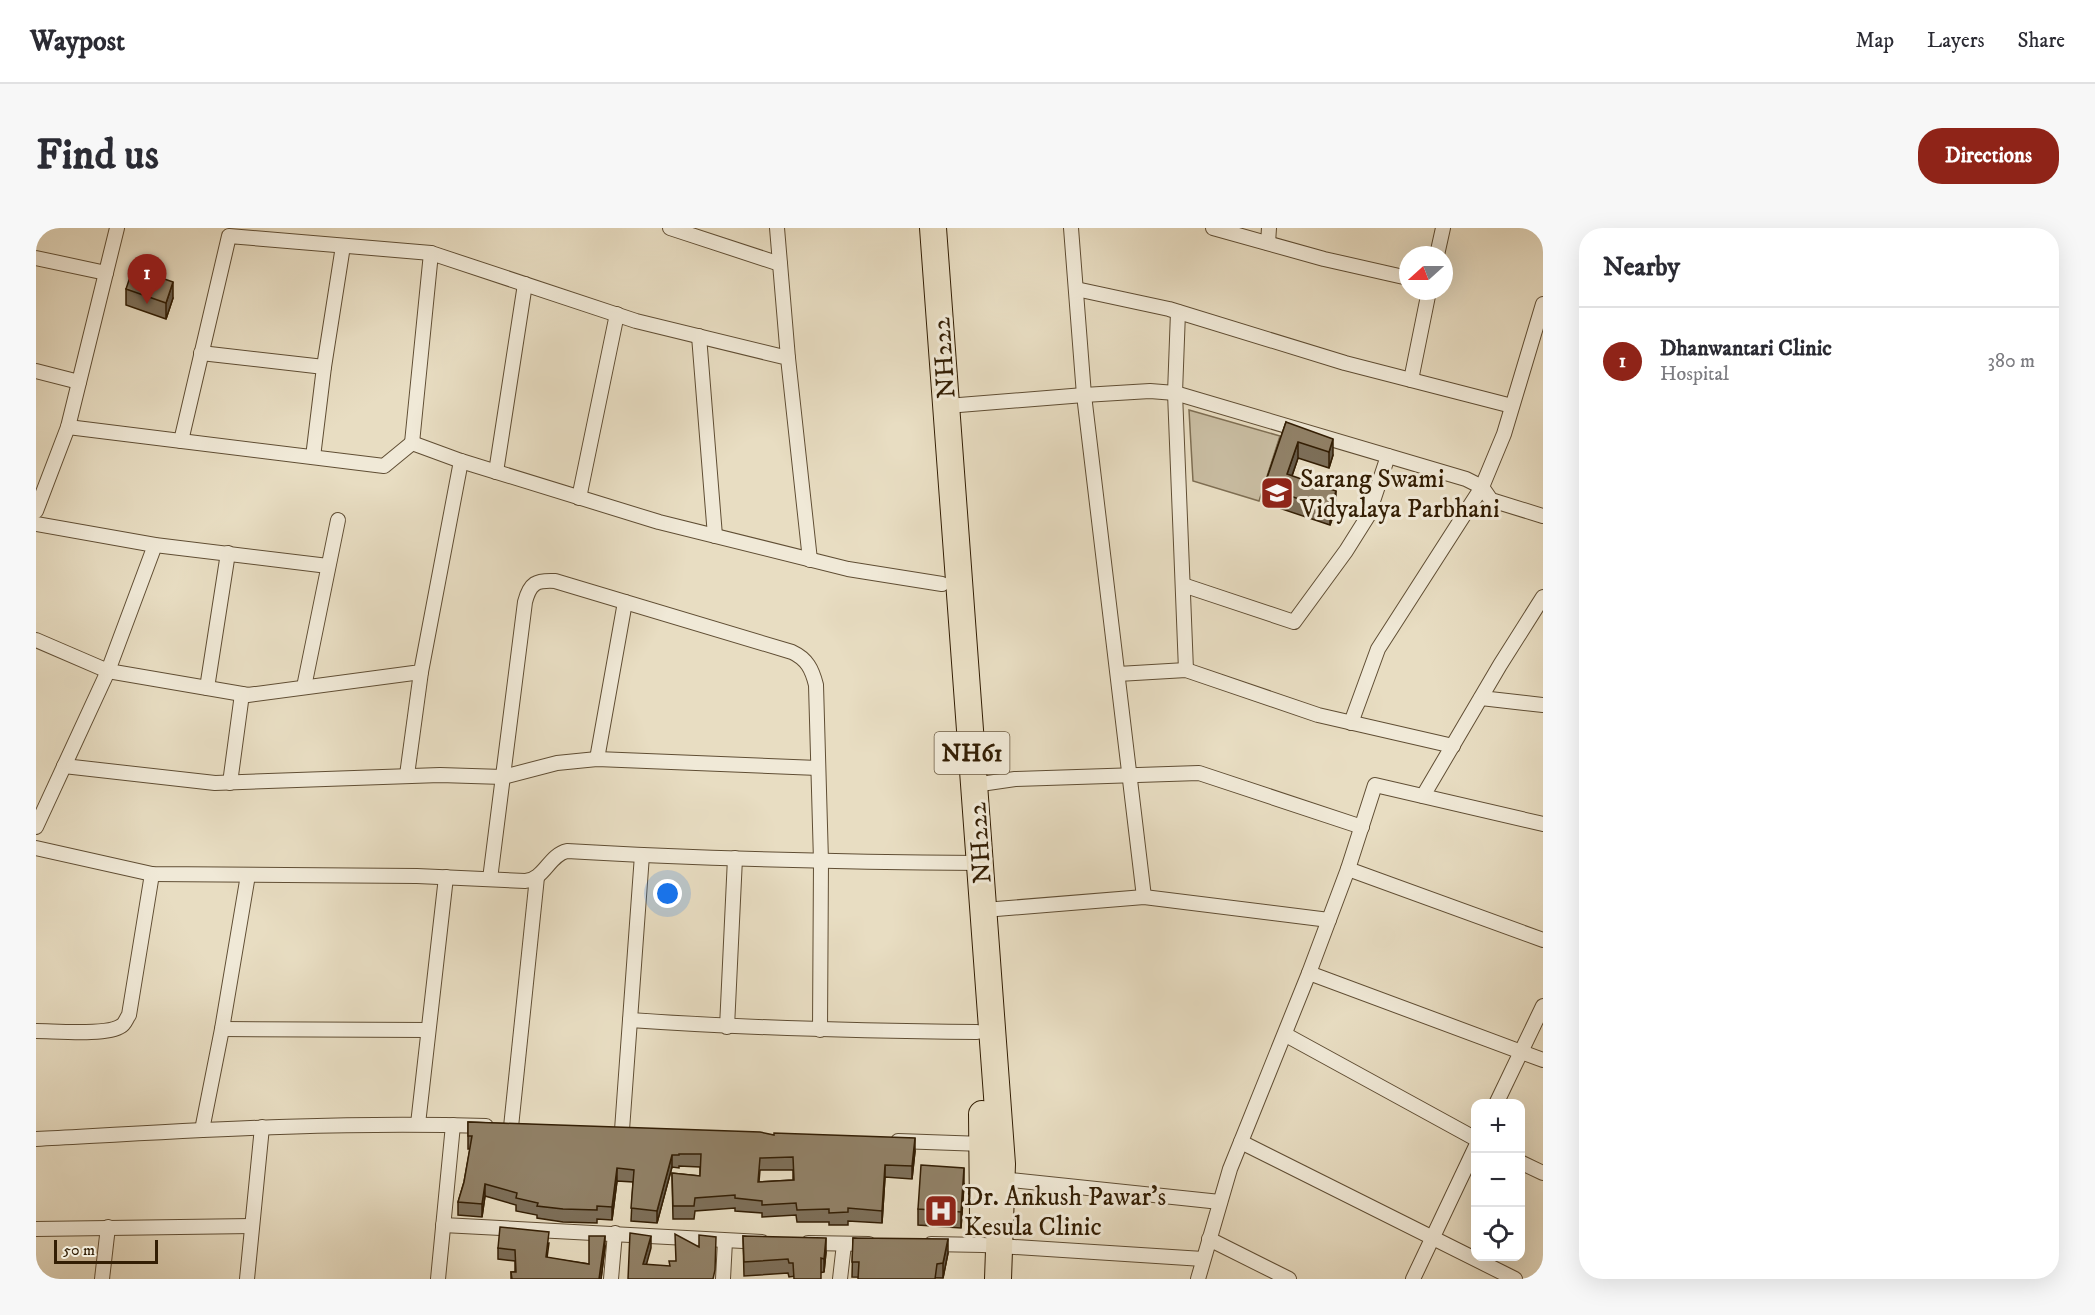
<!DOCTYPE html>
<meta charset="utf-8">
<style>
body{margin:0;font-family:"IM FELL DW Pica",serif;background:#f7f7f7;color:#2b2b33}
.controls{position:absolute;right:18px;bottom:18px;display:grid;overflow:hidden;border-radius:12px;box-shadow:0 6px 24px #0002}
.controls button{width:54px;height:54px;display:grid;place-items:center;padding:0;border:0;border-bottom:2px solid #e1e1e2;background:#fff;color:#2b2b33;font:30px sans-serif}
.compass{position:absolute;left:1363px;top:18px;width:54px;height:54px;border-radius:50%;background:#fff;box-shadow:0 6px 24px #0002;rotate:249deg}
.scale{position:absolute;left:18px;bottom:15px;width:104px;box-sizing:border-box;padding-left:6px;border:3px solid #331e04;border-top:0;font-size:16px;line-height:21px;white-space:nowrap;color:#331e04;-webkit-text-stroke:4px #f0e9d7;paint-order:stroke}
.you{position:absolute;left:632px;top:666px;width:21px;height:21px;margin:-15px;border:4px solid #fff;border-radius:50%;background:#1a73e8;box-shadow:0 0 0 9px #1a73e833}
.badge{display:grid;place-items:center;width:39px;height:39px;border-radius:50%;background:#8f2418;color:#fff;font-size:20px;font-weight:700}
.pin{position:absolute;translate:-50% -50px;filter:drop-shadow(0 2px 3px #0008)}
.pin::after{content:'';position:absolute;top:32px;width:21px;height:18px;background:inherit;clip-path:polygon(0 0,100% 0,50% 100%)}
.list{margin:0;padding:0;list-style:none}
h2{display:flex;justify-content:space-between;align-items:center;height:78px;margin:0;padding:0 24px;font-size:26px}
h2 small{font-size:20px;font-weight:400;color:#7c7c81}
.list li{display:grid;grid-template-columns:39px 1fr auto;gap:18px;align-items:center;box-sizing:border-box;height:108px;padding:0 24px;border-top:2px solid #e1e1e2}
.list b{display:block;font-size:22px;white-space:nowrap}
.list p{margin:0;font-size:20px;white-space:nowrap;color:#7c7c81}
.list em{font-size:20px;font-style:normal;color:#7c7c81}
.icon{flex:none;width:33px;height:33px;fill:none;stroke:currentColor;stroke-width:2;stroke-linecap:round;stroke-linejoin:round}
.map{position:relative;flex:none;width:1507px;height:1051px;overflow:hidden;border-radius:24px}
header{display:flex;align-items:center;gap:36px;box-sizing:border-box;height:84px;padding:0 30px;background:#fff;border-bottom:2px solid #e1e1e2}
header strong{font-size:28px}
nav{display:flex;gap:33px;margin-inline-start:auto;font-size:21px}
.intro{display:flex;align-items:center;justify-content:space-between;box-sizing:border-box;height:144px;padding:0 36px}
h1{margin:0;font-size:42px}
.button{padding:15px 27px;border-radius:24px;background:#8f2418;color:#fff;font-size:21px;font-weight:700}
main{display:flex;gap:36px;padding:0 36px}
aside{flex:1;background:#fff;border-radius:24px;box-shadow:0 6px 24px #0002}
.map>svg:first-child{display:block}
</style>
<header>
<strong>Waypost</strong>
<nav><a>Map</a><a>Layers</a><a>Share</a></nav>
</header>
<div class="intro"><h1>Find us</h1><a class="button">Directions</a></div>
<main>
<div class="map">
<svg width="1507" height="1051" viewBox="0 0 1507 1051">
<rect width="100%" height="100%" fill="#e8ddc2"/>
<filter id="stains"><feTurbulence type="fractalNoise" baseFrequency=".00333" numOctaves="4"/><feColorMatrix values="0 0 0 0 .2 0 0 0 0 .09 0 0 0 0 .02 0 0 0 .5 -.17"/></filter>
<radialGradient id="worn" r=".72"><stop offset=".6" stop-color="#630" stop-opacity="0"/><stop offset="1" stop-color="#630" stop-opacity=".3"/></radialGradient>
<polygon fill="#c9bda2" stroke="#7e6e53" stroke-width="1.5" points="1153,182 1244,208 1223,273 1157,253"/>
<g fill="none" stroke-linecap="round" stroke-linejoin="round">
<defs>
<g id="street">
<polyline points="634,0 744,36"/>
<polyline points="741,0 752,130"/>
<polyline points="1035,0 1048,167 1108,669"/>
<polyline points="1177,0 1288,31 1372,50"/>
<polyline points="1232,15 1233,0"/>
<polyline points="1401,27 1407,0"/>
<polyline points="0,30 70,45"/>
<polyline points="1040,61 1133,81 1309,135 1476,178"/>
<polyline points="1142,84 1139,165 1150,442"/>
<polyline points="663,108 679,308"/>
<polyline points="165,125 288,139"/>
<polyline points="0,143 43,154"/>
<polyline points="1375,152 1393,63"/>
<polyline points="911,178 1048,167 1114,163 1139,165 1430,251 1446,259 1455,272 1507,288"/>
<polyline points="32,199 348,238 376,215 425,233 623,294 812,341 906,356"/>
<polyline points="145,213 193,8 395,25"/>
<polyline points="376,215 395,25 600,93 752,130 774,332"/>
<polyline points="277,229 288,139 307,18"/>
<polyline points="460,244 489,56"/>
<polyline points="543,270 581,86"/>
<polyline points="0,283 32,199 81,0"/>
<polyline points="0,296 119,317 292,338"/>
<polyline points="1147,357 1258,394 1310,323 1332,288 1352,228"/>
<polyline points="0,412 72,443 212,467 385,444 425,233"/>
<polyline points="1082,446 1150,442 1282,487 1417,518"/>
<polyline points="268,459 302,292"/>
<polyline points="171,460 192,325"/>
<polyline points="1445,470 1507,477"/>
<polyline points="1315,495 1342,421 1446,259 1468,206 1507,76"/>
<polyline points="561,531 589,374"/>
<polyline points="28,538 179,555 404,547 467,549 521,535 561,531 782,540"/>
<polyline points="371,547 385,444"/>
<polyline points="194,555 206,466"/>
<polyline points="938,557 979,551 1163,545 1326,599"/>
<polyline points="1387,568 1464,437 1507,369"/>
<polyline points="0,599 72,443 119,317"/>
<path d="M 0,620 L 116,646 L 381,648 L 489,653 C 508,652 513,627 531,623 C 669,631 806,634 944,635"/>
<polyline points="1312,641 1507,712"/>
<path d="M 454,651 L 489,374 C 494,355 500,352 519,353 L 756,424 C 771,431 776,441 780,457 L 785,633 L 784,802"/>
<polyline points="948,682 1108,669 1293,692"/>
<polyline points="1273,745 1507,832"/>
<path d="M 594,792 C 710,800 825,803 941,804"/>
<polyline points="691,799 699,630"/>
<polyline points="186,801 392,802"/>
<path d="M 0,803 C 19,803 71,808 85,798 C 89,796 90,791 93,787 L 116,646"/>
<polyline points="1250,807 1440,911"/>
<polyline points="1460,876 1507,778"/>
<polyline points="382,896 410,649"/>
<polyline points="475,899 501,649"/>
<polyline points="166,902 186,801 212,647"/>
<polyline points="586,902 606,627"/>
<path d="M 0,911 C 150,903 300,893 450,898"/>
<polyline points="862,913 947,916"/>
<polyline points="1205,914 1479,1051"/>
<polyline points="1484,934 1507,945"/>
<polyline points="965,951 1184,974"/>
<polyline points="407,997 726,1014"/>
<polyline points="0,1001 216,998"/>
<polyline points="1173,1011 1253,1051"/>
<polyline points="772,1015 833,1016"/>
<polyline points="895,1016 947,1017 1167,1031"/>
<polyline points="66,1051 72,999"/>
<polyline points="211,1051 226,899"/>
<polyline points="402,1051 417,897"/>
<polyline points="575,1051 579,1005"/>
<polyline points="687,1051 689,1013"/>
<polyline points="804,1051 808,1016"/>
<polyline points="1162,1051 1194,941 1273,745 1312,641 1339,557 1507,596"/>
<polyline points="1377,1051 1440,918"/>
</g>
<g id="highway">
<polyline points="897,0 966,936 962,1051"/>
<polyline points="946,886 947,988"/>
</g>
</defs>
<use href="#street" stroke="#604e34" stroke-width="16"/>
<use href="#highway" stroke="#331e04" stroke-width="28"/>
<use href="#street" stroke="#f0e9d7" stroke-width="14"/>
<use href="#highway" stroke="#e8ddc2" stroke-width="26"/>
</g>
<g fill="#7d6f59" stroke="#331e04" stroke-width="1.5" fill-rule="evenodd">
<polygon points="90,61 137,70 130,91 90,77"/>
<polygon points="1250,194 1297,227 1293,240 1262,230 1256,248 1300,279 1294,297 1243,280 1243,270 1231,266 1231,250"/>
<path d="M 432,894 L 738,907 L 879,923 L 876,951 L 849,949 L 846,995 L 812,993 L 812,997 L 793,997 L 793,994 L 761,994 L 760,987 L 726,989 L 726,985 L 699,983 L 699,980 L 659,983 L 658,991 L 637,991 L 636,945 L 664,948 L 664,939 L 643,938 L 643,940 L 636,939 L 621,995 L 595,993 L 597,954 L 581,953 L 576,992 L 561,991 L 561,995 L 527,994 L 501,990 L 501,987 L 480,983 L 480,977 L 449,968 L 446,989 L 422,987 L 422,974 L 428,954 L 434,921 L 432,921 ZM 724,942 L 757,942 L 757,952 L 723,954 Z"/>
<polygon points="928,956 925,1000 882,997 882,981"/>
<polygon points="707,1008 790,1024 788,1044 753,1049 752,1045 708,1048"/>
<polygon points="817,1010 912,1025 907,1050 816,1049"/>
<polygon points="513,1015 511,1030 553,1036 569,1019 565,1051 475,1051 475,1044 479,1044 479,1033 462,1031 462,1020"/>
</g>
<g fill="#665a48" stroke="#331e04" stroke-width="1.5">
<polygon points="137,54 137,70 130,91 130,75"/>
<polygon points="1297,211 1297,227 1293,240 1293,224"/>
<polygon points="1262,214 1262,230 1251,262 1251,246"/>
<polygon points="1300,263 1300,279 1294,297 1294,282"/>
<polygon points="879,910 879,923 876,951 876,938"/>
<polygon points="636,927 636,939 621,995 621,983"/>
<polygon points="849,937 849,949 846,995 846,983"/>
<polygon points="581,940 581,953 576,992 576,979"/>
<polygon points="928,940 928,956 925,1000 925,984"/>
<polygon points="449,956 449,968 446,989 446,976"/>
<polygon points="569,1008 569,1019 565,1051 563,1051"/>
<polygon points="615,1008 615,1020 607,1049 607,1036"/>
<polygon points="790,1010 790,1024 788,1044 788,1031"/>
<polygon points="912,1011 912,1025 907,1050 907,1035"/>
</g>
<g fill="#918167" stroke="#331e04" stroke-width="1.5" fill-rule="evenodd">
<polygon points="97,40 137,54 130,75 90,61"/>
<polygon points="1250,194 1297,211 1293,224 1262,214 1251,246 1300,263 1294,282 1243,264 1245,255 1231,250"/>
<path d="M 432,894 L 724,904 L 738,907 L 738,905 L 879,910 L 876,938 L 849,937 L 846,983 L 812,980 L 812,984 L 793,985 L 793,981 L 761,982 L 760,975 L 726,977 L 726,973 L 699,970 L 699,967 L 659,970 L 658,978 L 637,978 L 636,945 L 664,948 L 665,926 L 643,926 L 643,927 L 636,927 L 621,983 L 595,980 L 598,942 L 581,940 L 576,979 L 561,978 L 561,982 L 527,981 L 501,978 L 502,975 L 480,970 L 481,965 L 449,956 L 446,976 L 422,974 L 428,954 L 436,908 L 432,908 ZM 757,929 L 758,952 L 722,954 L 724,930 Z"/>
<polygon points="885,937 928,940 925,984 882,981"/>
<polygon points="464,999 513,1004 510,1029 553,1036 553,1008 569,1008 563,1051 476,1051 475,1044 480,1044 479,1022 462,1020"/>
<polygon points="594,1005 615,1008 607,1036 634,1038 633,1033 640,1033 639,1006 663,1019 663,1007 680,1009 679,1042 677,1051 592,1051"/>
<polygon points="707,1008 790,1010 788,1031 785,1030 785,1051 758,1051 757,1035 753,1035 752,1031 708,1034"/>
<polygon points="817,1010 912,1011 907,1035 901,1036 899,1051 822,1051 823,1034 816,1034"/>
</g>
<defs>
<symbol id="school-square" viewBox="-11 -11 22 22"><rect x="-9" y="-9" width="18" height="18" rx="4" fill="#8f2418" stroke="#f0e9d7"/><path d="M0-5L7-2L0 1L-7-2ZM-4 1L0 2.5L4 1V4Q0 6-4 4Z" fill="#fff"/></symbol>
<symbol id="hospital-square" viewBox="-11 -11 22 22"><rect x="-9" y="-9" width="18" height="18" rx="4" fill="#8f2418" stroke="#f0e9d7"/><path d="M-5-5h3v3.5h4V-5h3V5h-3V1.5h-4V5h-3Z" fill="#fff"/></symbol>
</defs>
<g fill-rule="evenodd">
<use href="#school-square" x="1222" y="246" width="38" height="38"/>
<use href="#hospital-square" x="886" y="964" width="38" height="38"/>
</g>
<g text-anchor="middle" stroke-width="6" stroke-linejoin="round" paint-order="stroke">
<rect fill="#f0e9d7" stroke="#6c5b43" stroke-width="1.5" x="898.5" y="504" width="75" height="42" rx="4.5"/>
<g font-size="24" font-weight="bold" fill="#331e04">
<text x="936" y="533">NH61</text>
</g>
<g font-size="26" fill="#331e04" stroke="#f0e9d7">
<text transform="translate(907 130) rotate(-94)" y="9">NH222</text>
<text transform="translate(943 615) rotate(-94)" y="9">NH222</text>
</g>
<g font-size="26" fill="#331e04" stroke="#f0e9d7" text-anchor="start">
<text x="1264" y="259">Sarang Swami<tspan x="1264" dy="30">Vidyalaya Parbhani</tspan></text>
<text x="928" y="977">Dr. Ankush Pawar's<tspan x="928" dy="30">Kesula Clinic</tspan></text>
</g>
</g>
<rect width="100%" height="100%" filter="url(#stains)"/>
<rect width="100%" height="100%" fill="url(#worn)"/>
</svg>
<div class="controls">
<button>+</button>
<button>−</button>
<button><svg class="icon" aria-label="locate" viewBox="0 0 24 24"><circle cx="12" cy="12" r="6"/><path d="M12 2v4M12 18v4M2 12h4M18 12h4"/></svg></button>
</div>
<svg class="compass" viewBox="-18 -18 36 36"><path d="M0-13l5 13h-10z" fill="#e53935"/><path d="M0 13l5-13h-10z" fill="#7c7c81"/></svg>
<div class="scale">50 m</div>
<div class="you"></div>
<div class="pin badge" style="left:111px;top:76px">1</div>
</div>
<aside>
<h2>Nearby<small></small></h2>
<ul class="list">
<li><span class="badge">1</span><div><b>Dhanwantari Clinic</b><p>Hospital</p></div><em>380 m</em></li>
</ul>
</aside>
</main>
